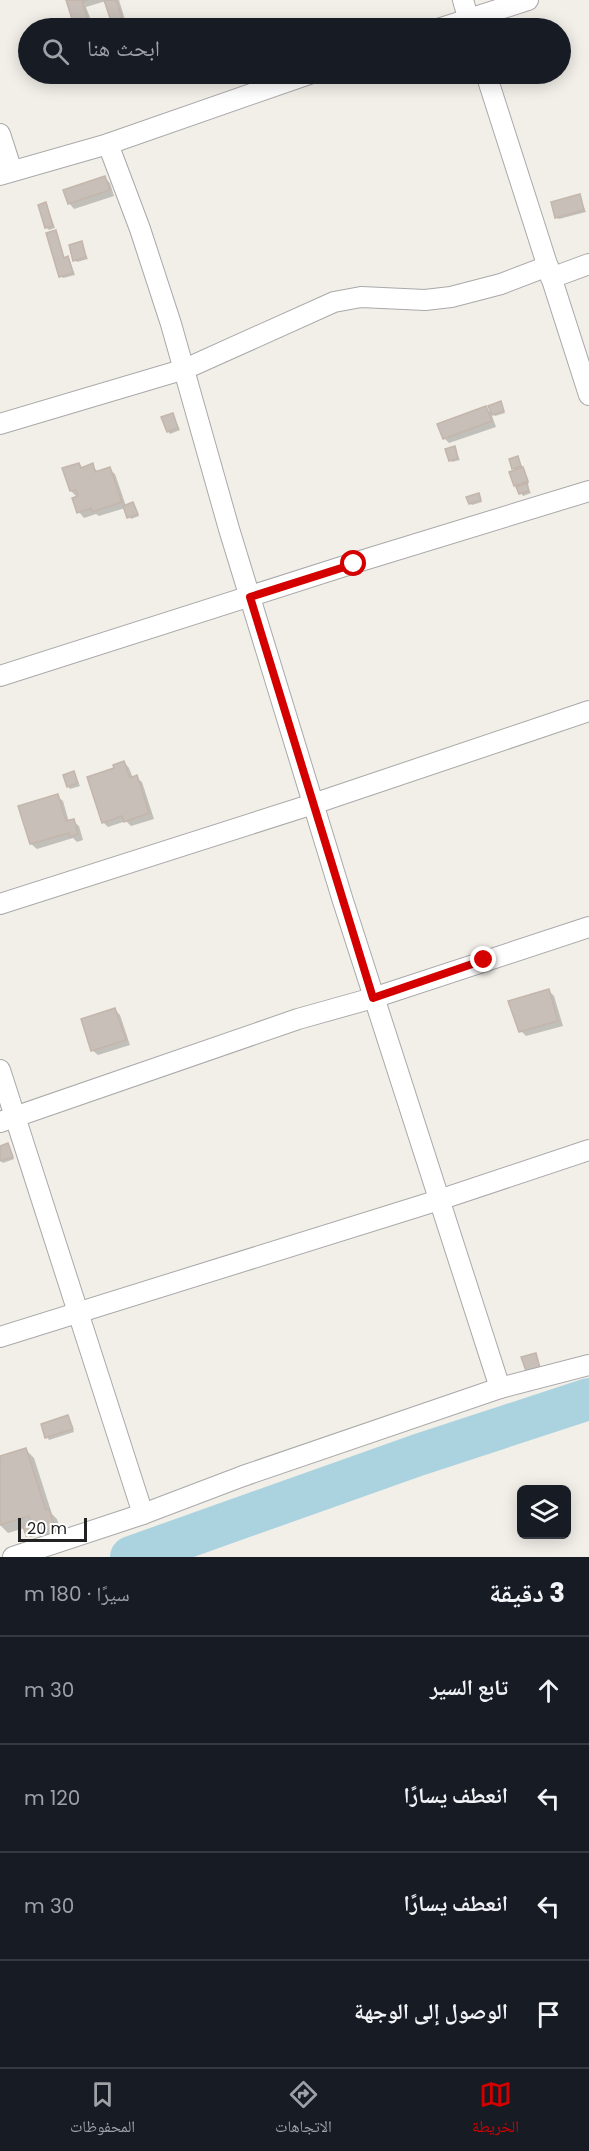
<!DOCTYPE html>
<html lang="ar">
<meta charset="utf-8">
<style>
body{margin:0;font-family:Poppins,"Noto Naskh Arabic",sans-serif;background:#242831;color:#f1f3f6;direction:rtl}
.controls{position:absolute;right:18px;bottom:18px;display:grid;overflow:hidden;border-radius:9px;box-shadow:0 3px 15px #0003}
.controls button{width:54px;height:54px;display:grid;place-items:center;padding:0;border:0;border-bottom:2px solid #363941;background:#171b24;color:#f1f3f6;font:30px sans-serif}
.scale{position:absolute;left:18px;bottom:15px;width:69px;box-sizing:border-box;padding-left:6px;border:3px solid #222;border-top:0;font-size:16px;line-height:21px;white-space:nowrap;color:#222;-webkit-text-stroke:4px #fff;paint-order:stroke}
.stop{position:absolute;width:18px;height:18px;margin:-14px;border:4px solid #d40000;border-radius:50%;background:#fff}
.stop.end{background:#d40000;border-color:#fff;box-shadow:0 2px 6px #0008}
.list{margin:0;padding:0;list-style:none}
h2{display:flex;justify-content:space-between;align-items:center;height:78px;margin:0;padding:0 24px;font-size:26px}
h2 small{font-size:20px;font-weight:400;color:#9ea1a6}
.list li{display:grid;grid-template-columns:39px 1fr auto;gap:18px;align-items:center;box-sizing:border-box;height:108px;padding:0 24px;border-top:2px solid #363941}
.list b{display:block;font-size:22px;white-space:nowrap}
.list em{font-size:20px;font-style:normal;color:#9ea1a6}
.icon{flex:none;width:33px;height:33px;fill:none;stroke:currentColor;stroke-width:2;stroke-linecap:round;stroke-linejoin:round}
.map{position:relative;flex:none;width:589px;height:1557px;overflow:hidden;direction:ltr}
.search{position:absolute;background:#171b24;box-shadow:0 3px 15px #0003;left:18px;right:18px;top:18px;height:66px;display:flex;align-items:center;gap:15px;box-sizing:border-box;padding:0 21px;border-radius:33px;color:#9ea1a6;font-size:22px}
.sheet{height:510px;background:#171b24}
nav{display:flex;justify-content:space-around;align-items:center;box-sizing:border-box;height:84px;border-top:2px solid #363941;background:#171b24;font-size:16px;color:#9ea1a6}
nav a{display:grid;justify-items:center;gap:3px}
nav .on{color:#d40000}
.map>svg:first-child{display:block}
</style>
<div class="map">
<svg width="589" height="1557" viewBox="0 0 589 1557">
<rect width="100%" height="100%" fill="#f2efe9"/>
<g fill="#0003">
<polygon points="68,0 119,0 126,23 118,26 112,20 106,1 86,7 92,23 80,27 75,21"/>
<polygon points="105,178 110,183 114,196 74,209 69,203"/>
<polygon points="579,196 586,212 559,219 556,217"/>
<polygon points="46,204 55,228 49,230 46,227"/>
<polygon points="55,232 65,259 68,258 70,261 75,275 63,278 61,276"/>
<polygon points="81,243 88,259 77,262 75,260"/>
<polygon points="500,403 505,413 495,416 493,414"/>
<polygon points="486,408 491,413 496,427 449,443 444,438"/>
<polygon points="173,415 180,430 170,434 168,431"/>
<polygon points="454,448 460,460 452,462 450,460"/>
<polygon points="517,458 525,471 529,483 526,485 531,493 523,496 515,485 516,471 514,468"/>
<polygon points="79,464 83,468 92,465 98,472 109,469 115,474 126,506 133,504 139,516 131,519 125,508 99,516 96,514 84,518 79,512 78,498 71,491"/>
<polygon points="478,494 482,502 472,505 470,503"/>
<polygon points="124,762 129,768 133,778 136,777 142,782 154,819 131,826 126,821 108,827 103,822 116,769"/>
<polygon points="74,773 80,786 70,789 68,786"/>
<polygon points="57,796 63,801 69,822 73,821 79,826 83,840 77,842 73,838 37,849 31,844"/>
<polygon points="549,991 554,996 563,1026 526,1036 521,1031"/>
<polygon points="115,1010 120,1015 130,1045 98,1055 92,1050"/>
<polygon points="8,1145 14,1159 3,1163 0,1160 0,1147"/>
<polygon points="68,1417 74,1432 49,1440 47,1437"/>
<polygon points="26,1450 34,1458 52,1514 57,1519 62,1535 44,1540 38,1535 30,1537 25,1528 8,1533 0,1525 0,1458"/>
</g>
<g fill="none" stroke-linecap="round" stroke-linejoin="round">
<polyline stroke="#aad3df" stroke-width="42" points="131,1557 418,1455 589,1399"/>
</g>
<g fill="#c7bfb8" stroke="#c4b6ab" stroke-width="1.5">
<polygon points="66,0 88,0 82,2 87,18 73,22"/>
<polygon points="104,0 116,0 122,18 111,21"/>
<polygon points="105,176 110,190 68,204 63,190"/>
<polygon points="580,194 584,210 555,218 551,202"/>
<polygon points="46,202 53,226 45,228 38,205"/>
<polygon points="56,230 64,258 68,256 73,273 59,277 46,233"/>
<polygon points="82,241 86,257 73,261 69,245"/>
<polygon points="501,401 504,411 492,415 488,406"/>
<polygon points="486,406 492,421 443,439 437,424"/>
<polygon points="173,413 178,428 167,432 161,417"/>
<polygon points="455,446 458,458 449,461 445,449"/>
<polygon points="518,456 521,466 512,469 509,459"/>
<polygon points="79,463 81,468 93,463 95,472 110,467 122,502 92,512 91,508 77,513 72,498 78,496 76,490 70,491 62,468"/>
<polygon points="523,467 528,481 514,486 509,472"/>
<polygon points="527,483 529,491 519,494 516,487"/>
<polygon points="479,493 481,500 469,504 466,497"/>
<polygon points="133,502 138,514 127,518 123,506"/>
<polygon points="124,761 130,778 137,775 149,813 124,822 122,816 102,823 87,777 114,768 113,765"/>
<polygon points="74,771 78,783 67,787 63,775"/>
<polygon points="58,794 66,821 74,819 78,834 70,837 69,833 30,844 18,806"/>
<polygon points="549,989 558,1021 519,1032 508,1001"/>
<polygon points="115,1008 126,1040 91,1051 81,1019"/>
<polygon points="8,1143 13,1157 0,1161 0,1146"/>
<polygon points="536,1353 540,1368 526,1371 521,1357"/>
<polygon points="68,1415 73,1429 45,1438 41,1424"/>
<polygon points="26,1448 46,1510 49,1509 55,1527 35,1533 29,1516 0,1525 0,1456"/>
<polygon points="31,1523 35,1533 26,1536 23,1526"/>
</g>
<g fill="none" stroke-linecap="round" stroke-linejoin="round">
<defs>
<g id="street">
<polyline points="463,0 471,28"/>
<polyline points="441,28 528,0"/>
<polyline points="486,74 589,395"/>
<polyline points="0,134 12,171"/>
<polyline points="108,144 140,229 171,324 229,529 343,901 500,1388"/>
<polyline points="0,175 108,144 309,74"/>
<polyline points="551,278 589,264"/>
<polyline points="0,424 185,369 334,302 361,297 425,300 451,297 501,284 548,266"/>
<polyline points="0,676 354,563 589,491"/>
<polyline points="0,904 313,804 589,711"/>
<polyline points="0,1070 143,1514"/>
<polyline points="0,1122 298,1019 373,998 589,927"/>
<polyline points="0,1337 439,1200 589,1150"/>
<polyline points="13,1557 143,1514 243,1476 500,1388 589,1365"/>
</g>
</defs>
<use href="#street" stroke="#a9a9a9" stroke-width="22"/>
<use href="#street" stroke="#fff" stroke-width="20"/>
</g>
<g fill="none" stroke-linecap="round" stroke-linejoin="round">
<polyline stroke="#d40000" stroke-width="8" points="354,564 250,597 373,998 484,960"/>
</g>
</svg>
<div class="controls">
<button><svg class="icon" aria-label="layers" viewBox="0 0 24 24"><path d="M12 4l9 5-9 5-9-5zM3 14l9 5 9-5"/></svg></button>
</div>
<div class="scale">20 m</div>
<div class="stop" style="left:354px;top:564px"></div>
<div class="stop end" style="left:484px;top:960px"></div>
<div class="search"><svg class="icon" aria-label="search" viewBox="0 0 24 24"><circle cx="10" cy="10" r="6"/><path d="M15 15l6 6"/></svg>ابحث هنا</div>
</div>
<section class="sheet">
<h2>3 دقيقة<small>سيرًا · 180 m</small></h2>
<ul class="list">
<li><svg class="icon" aria-label="ahead" viewBox="0 0 24 24"><path d="M12 20V5M6 11l6-6 6 6"/></svg><div><b>تابع السير</b></div><em>30 m</em></li>
<li><svg class="icon" aria-label="left" viewBox="0 0 24 24"><path d="M17 20v-9H6M10 6l-5 5 5 5"/></svg><div><b>انعطف يسارًا</b></div><em>120 m</em></li>
<li><svg class="icon" aria-label="left" viewBox="0 0 24 24"><path d="M17 20v-9H6M10 6l-5 5 5 5"/></svg><div><b>انعطف يسارًا</b></div><em>30 m</em></li>
<li><svg class="icon" aria-label="arrive" viewBox="0 0 24 24"><path d="M6 21V4h12l-3 4 3 4H6"/></svg><div><b>الوصول إلى الوجهة</b></div></li>
</ul>
</section>
<nav>
<a class="on"><svg class="icon" aria-label="map" viewBox="0 0 24 24"><path d="M3 6l6-2 6 2 6-2v14l-6 2-6-2-6 2zM9 4v14M15 6v14"/></svg>الخريطة</a>
<a><svg class="icon" aria-label="directions" viewBox="0 0 24 24"><path d="M12 3l9 9-9 9-9-9zM9 14v-3h6M13 9l2 2-2 2"/></svg>الاتجاهات</a>
<a><svg class="icon" aria-label="saved" viewBox="0 0 24 24"><path d="M7 4h10v16l-5-4-5 4z"/></svg>المحفوظات</a>
</nav>
